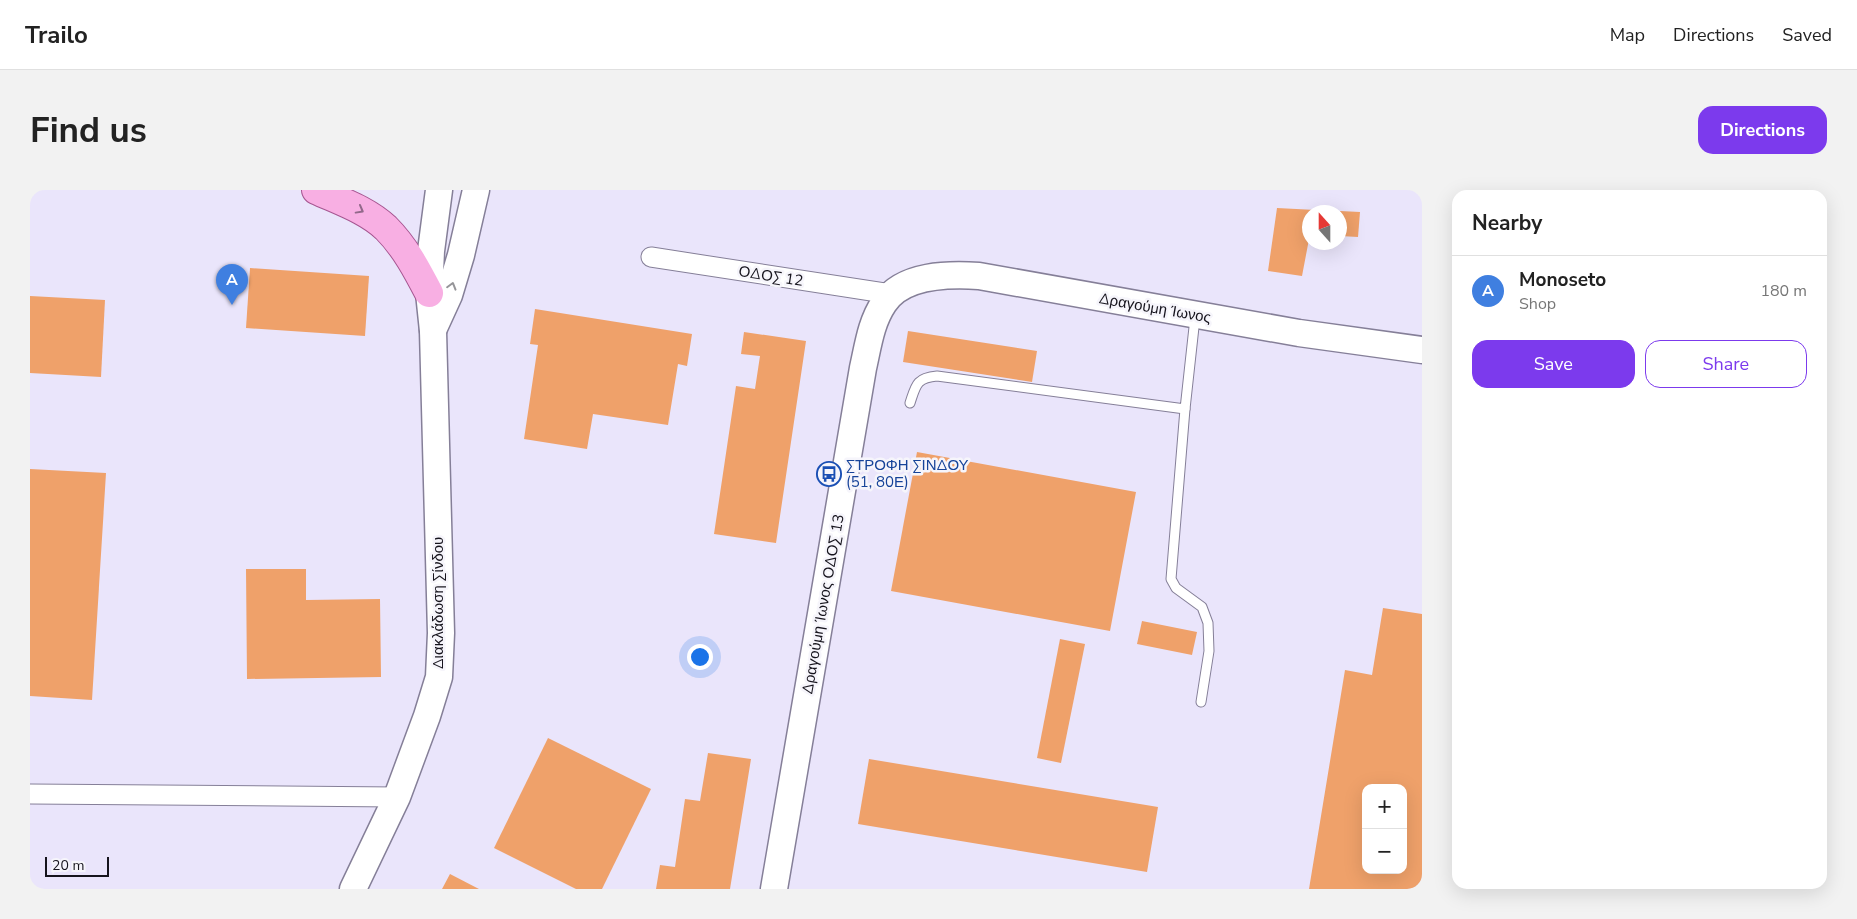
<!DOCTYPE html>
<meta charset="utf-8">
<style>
body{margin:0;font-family:"Nunito Sans",sans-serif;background:#f2f2f2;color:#222}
.controls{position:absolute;right:15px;bottom:15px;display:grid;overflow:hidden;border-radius:10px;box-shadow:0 5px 20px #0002}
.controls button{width:45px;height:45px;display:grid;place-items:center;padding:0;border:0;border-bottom:1px solid #e0e0e0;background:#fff;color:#222;font:25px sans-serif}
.compass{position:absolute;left:1272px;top:15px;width:45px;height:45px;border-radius:50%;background:#fff;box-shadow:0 5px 20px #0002;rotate:339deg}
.scale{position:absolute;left:15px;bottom:12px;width:64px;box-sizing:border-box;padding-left:5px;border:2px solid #16141d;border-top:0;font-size:14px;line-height:18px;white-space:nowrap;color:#16141d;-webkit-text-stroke:4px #f6f5fb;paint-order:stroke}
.you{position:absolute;left:669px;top:466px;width:18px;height:18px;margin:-12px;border:4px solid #fff;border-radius:50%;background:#1a73e8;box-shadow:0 0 0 8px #1a73e833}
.badge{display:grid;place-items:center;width:32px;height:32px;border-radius:50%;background:#7c3aed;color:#fff;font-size:16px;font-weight:700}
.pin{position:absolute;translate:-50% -41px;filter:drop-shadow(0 1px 2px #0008)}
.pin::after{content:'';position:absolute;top:26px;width:18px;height:15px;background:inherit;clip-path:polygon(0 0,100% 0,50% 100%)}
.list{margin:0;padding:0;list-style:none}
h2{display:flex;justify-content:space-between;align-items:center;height:65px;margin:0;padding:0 20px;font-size:21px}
h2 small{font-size:16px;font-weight:400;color:#767676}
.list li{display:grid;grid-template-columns:32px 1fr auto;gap:15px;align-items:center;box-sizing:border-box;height:70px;padding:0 20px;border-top:1px solid #e0e0e0}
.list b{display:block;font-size:19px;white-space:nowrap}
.list p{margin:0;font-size:16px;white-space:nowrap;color:#767676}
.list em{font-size:16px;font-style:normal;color:#767676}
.actions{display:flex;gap:10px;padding:15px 20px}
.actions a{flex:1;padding:11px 0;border:1px solid #7c3aed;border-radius:15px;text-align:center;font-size:18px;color:#7c3aed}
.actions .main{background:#7c3aed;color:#fff}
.map{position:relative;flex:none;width:1392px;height:699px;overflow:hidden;border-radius:15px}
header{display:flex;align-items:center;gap:30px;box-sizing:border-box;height:70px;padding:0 25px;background:#fff;border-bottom:1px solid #e0e0e0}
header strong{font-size:24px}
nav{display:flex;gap:28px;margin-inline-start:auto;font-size:18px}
.intro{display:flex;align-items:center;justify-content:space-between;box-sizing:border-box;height:120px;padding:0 30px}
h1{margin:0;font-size:35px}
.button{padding:12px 22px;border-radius:15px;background:#7c3aed;color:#fff;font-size:18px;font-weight:700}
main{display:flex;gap:30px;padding:0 30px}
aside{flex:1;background:#fff;border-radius:15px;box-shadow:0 5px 20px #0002}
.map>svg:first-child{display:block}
</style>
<header>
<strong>Trailo</strong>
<nav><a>Map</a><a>Directions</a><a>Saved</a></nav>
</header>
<div class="intro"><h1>Find us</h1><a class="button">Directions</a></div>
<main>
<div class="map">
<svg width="1392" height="699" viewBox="0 0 1392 699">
<rect width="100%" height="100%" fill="#eae5fb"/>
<g fill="#efa16a" fill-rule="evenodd">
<polygon points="1247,18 1305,21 1305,22 1280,22 1280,44 1272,86 1238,81"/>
<polygon points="1310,21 1330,22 1328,47 1310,46"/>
<polygon points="220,78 339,86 335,146 216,138"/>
<polygon points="0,106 75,110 71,187 0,183"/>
<polygon points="505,119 662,144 657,176 648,174 638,235 563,224 557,259 494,249 508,155 500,154"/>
<polygon points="878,141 1007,161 1002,192 873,172"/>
<polygon points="714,142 776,151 746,353 684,344 706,196 725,199 730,166 711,164"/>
<polygon points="887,262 1106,302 1080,441 861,401"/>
<polygon points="0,279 76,283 62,510 0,506"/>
<polygon points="216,379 276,379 276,410 350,409 351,487 217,489"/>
<path d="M 1353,418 L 1392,424 L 1392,699 L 1279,699 L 1315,480 L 1342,485 ZM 1336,598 L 1373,598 L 1373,680 L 1336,680 Z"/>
<polygon points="1112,431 1167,442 1162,465 1107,454"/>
<polygon points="1030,449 1055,454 1031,573 1007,568"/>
<polygon points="518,548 621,599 572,699 546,699 464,658"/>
<polygon points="678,563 721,569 700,699 626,699 630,675 645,677 655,609 670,611"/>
<polygon points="839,569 1128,617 1117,682 828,634"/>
<polygon points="420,684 449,699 412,699"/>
</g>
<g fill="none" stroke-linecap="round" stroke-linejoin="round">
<defs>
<g id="lane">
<path d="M 880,213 C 886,195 886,188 907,186 L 1155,219 L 1165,128"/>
<polyline points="1155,219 1141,389 1146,398 1172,417 1178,433 1179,461 1171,512"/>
</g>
<g id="street">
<polyline points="621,67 861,104"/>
<polyline points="0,604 367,607"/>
</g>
<g id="secondary">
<polyline points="403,140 419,105 431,65 446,0"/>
<polyline points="323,699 367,607 397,526 409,487 411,443 403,141 399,103 401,61 409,0"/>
<path d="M 744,699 L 833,178 C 838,156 841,132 854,113 C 873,84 919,84 949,86 L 1269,143 L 1392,160"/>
</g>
<path id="primary" d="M 286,0 C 310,11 337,20 356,38 C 375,57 387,80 399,103"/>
</defs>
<use href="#lane" stroke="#857f98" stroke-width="11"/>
<use href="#street" stroke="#857f98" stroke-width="21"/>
<use href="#secondary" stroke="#857f98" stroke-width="29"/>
<use href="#primary" stroke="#a65691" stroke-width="30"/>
<use href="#lane" stroke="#fff" stroke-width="9"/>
<use href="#street" stroke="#fff" stroke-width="19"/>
<use href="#secondary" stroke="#fff" stroke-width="26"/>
<use href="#primary" stroke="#f8afe3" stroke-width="28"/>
</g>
<defs><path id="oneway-chevron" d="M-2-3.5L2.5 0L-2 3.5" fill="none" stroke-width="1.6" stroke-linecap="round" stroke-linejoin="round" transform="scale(1.25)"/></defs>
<use stroke="#92698a" href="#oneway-chevron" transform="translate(330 20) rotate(29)"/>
<use stroke="#969599" href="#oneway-chevron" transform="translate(422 96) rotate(-74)"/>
<defs>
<symbol id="bus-ring" viewBox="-11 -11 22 22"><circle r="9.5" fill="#f6f5fb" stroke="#1a4fb4" stroke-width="1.5"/><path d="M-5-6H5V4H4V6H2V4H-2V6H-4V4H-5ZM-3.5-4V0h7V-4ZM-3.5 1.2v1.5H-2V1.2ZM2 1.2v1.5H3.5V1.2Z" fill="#1a4fb4"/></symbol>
</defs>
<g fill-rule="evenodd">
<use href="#bus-ring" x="785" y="270" width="28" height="28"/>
</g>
<g text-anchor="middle" stroke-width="5" stroke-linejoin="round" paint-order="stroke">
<g font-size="15" fill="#16141d" stroke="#f6f5fb">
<text transform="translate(741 86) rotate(9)" y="5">ΟΔΟΣ 12</text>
<text transform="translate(1125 118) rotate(10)" y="5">Δραγούμη Ίωνος</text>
<text transform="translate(408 413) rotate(-90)" y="5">Διακλάδωση Σίνδου</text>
<text transform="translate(793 414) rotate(-80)" y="5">Δραγούμη Ίωνος ΟΔΟΣ 13</text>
</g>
<g font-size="15" fill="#164399" stroke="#f6f5fb" text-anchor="start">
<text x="816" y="280">ΣΤΡΟΦΗ ΣΙΝΔΟΥ<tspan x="816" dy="17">(51, 80Ε)</tspan></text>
</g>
</g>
</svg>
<div class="controls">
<button>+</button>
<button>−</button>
</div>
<svg class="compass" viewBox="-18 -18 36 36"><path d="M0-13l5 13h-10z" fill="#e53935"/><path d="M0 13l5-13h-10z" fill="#767676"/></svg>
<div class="scale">20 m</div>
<div class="you"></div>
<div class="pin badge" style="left:202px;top:115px;background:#3f7fe0">A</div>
</div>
<aside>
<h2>Nearby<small></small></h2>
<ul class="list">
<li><span class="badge" style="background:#3f7fe0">A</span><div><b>Monoseto</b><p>Shop</p></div><em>180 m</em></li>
</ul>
<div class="actions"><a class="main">Save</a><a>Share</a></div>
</aside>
</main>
